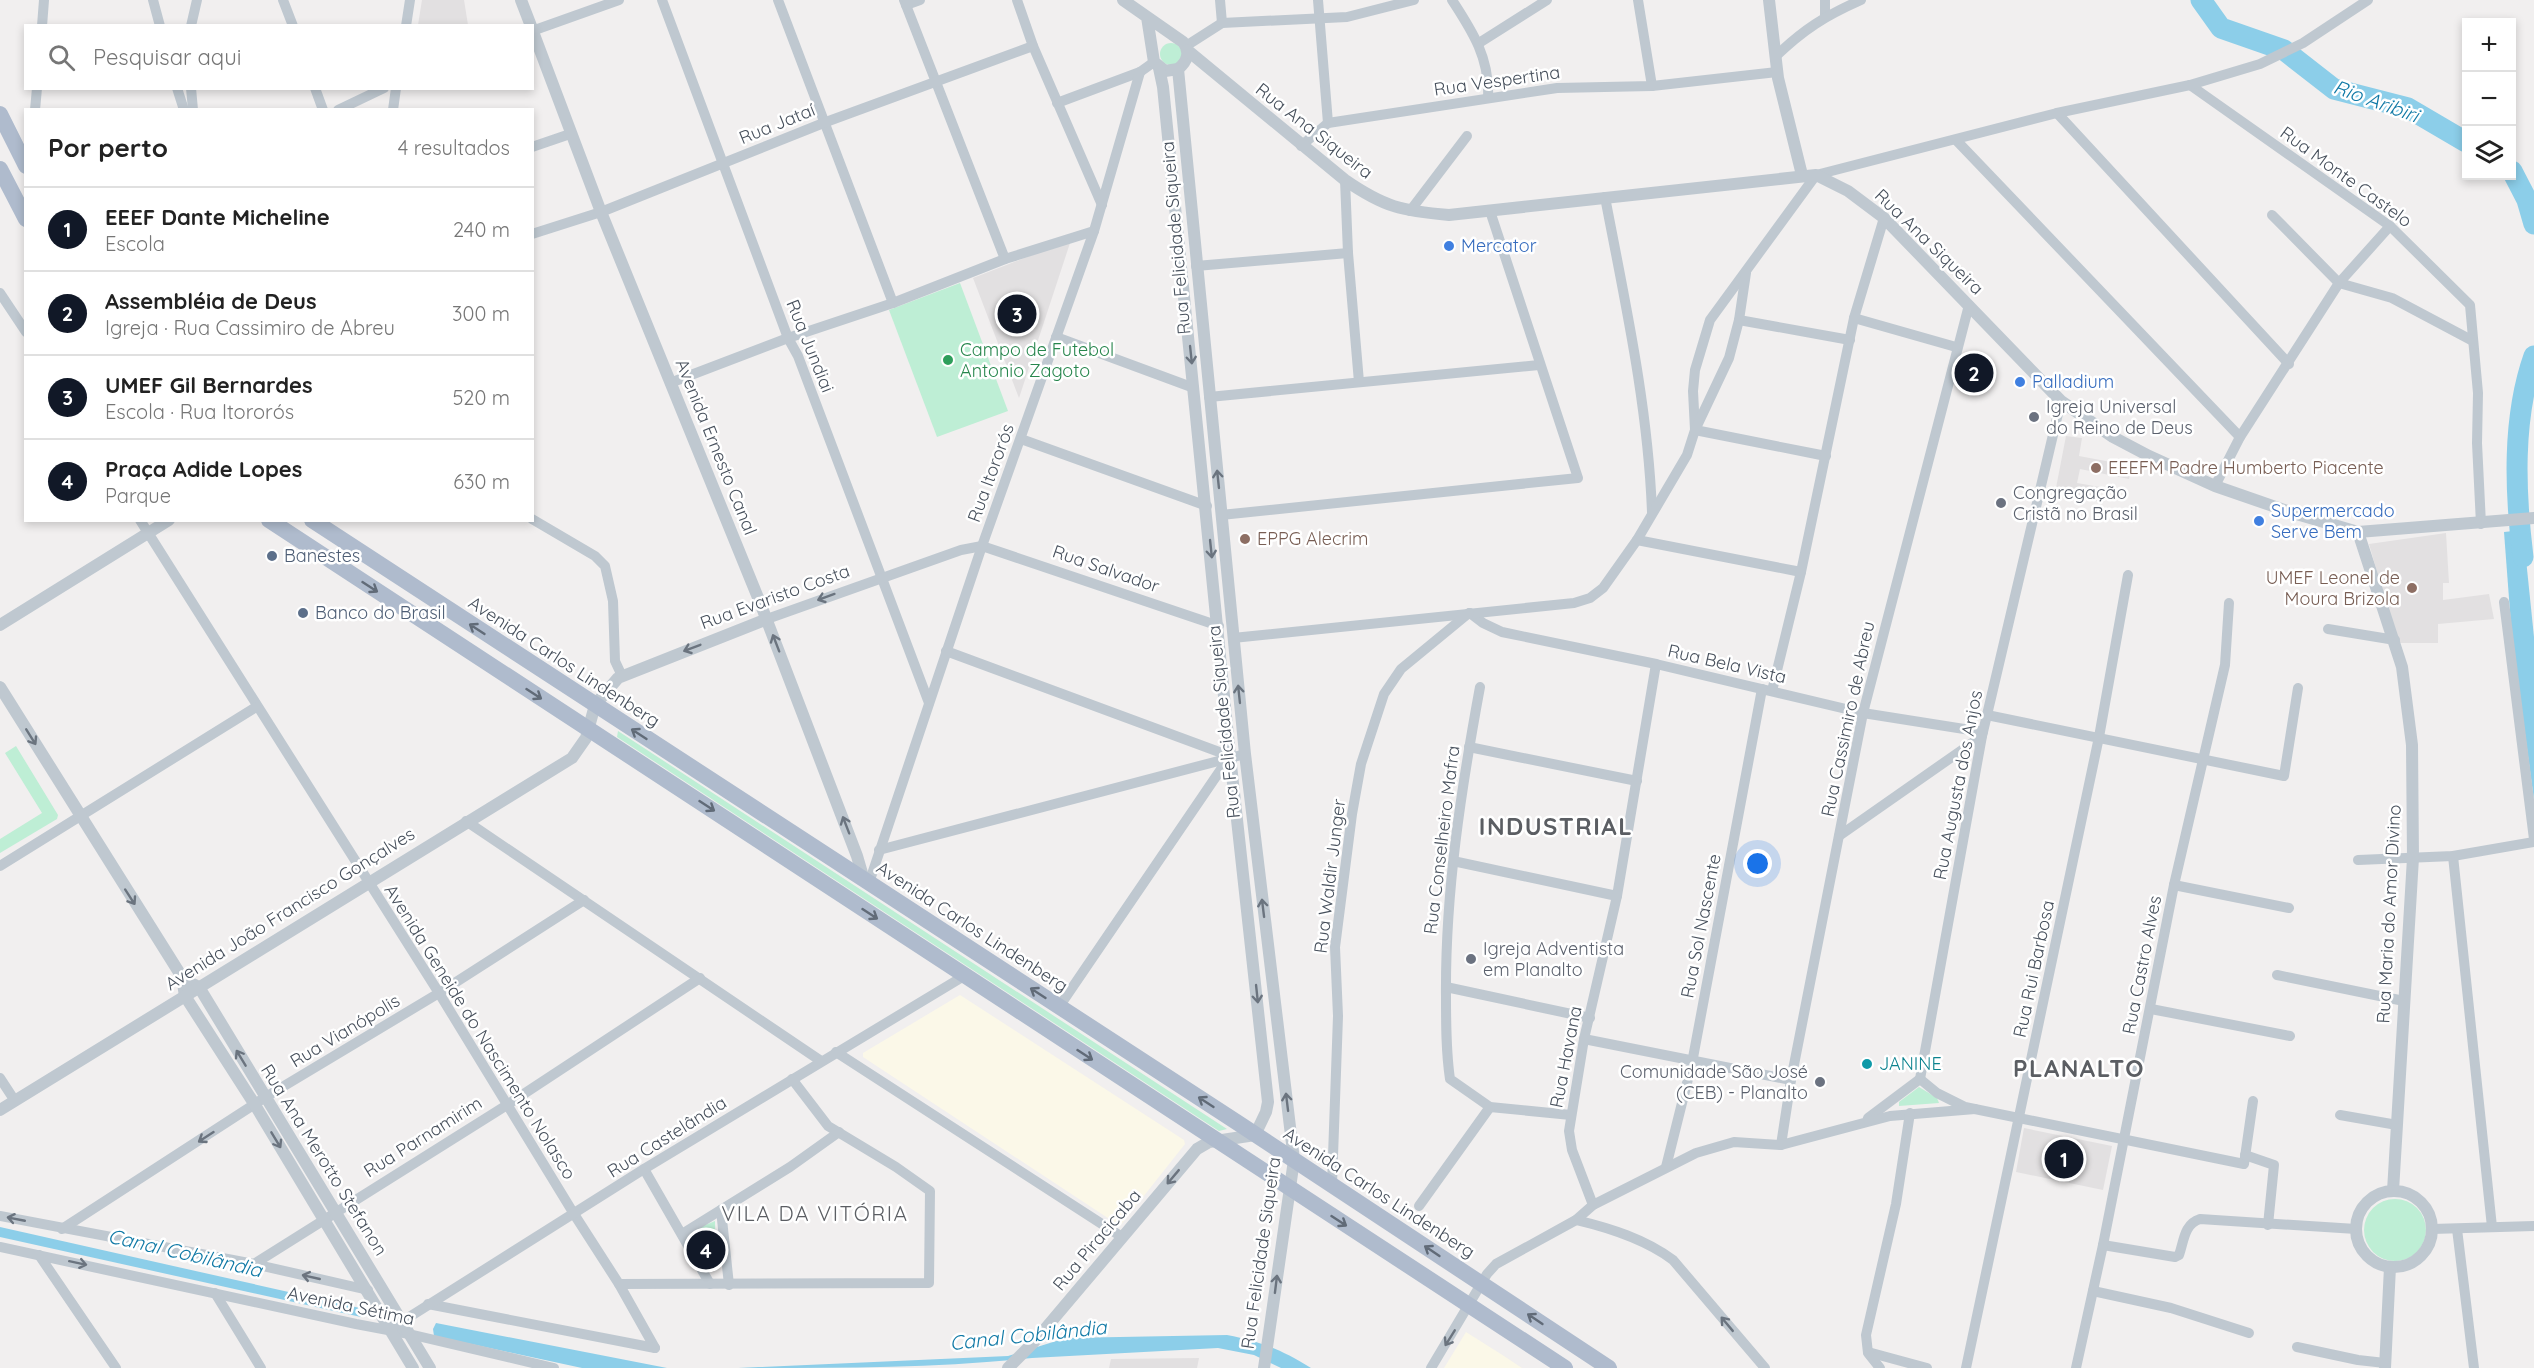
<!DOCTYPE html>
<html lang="pt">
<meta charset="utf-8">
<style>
body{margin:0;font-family:Quicksand,sans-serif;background:#f2f2f2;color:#222}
.controls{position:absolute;right:18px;top:18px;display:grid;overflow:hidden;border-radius:0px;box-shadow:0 3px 9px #0003}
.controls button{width:54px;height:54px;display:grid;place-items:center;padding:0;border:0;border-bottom:2px solid #e0e0e0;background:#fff;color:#222;font:30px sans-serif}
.you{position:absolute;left:1758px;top:864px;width:21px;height:21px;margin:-15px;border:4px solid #fff;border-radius:50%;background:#1a73e8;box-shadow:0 0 0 9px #1a73e833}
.badge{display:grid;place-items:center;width:39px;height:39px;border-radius:50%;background:#111827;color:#fff;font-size:20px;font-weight:700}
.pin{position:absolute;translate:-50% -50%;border:3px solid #fff;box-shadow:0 2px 6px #0006}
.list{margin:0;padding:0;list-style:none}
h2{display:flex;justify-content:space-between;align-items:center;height:78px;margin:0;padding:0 24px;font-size:26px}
h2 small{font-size:20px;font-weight:400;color:#767676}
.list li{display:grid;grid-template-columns:39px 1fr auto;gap:18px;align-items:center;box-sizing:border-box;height:84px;padding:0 24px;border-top:2px solid #e0e0e0}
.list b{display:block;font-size:22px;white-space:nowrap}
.list p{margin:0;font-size:20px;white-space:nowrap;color:#767676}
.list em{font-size:20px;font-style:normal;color:#767676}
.icon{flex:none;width:33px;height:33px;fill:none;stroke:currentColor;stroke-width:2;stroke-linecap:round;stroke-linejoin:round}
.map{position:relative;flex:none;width:2534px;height:1368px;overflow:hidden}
.search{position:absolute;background:#fff;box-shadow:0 3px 9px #0003;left:24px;top:24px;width:510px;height:66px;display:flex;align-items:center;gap:15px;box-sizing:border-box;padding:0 21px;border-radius:0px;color:#767676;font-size:22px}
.panel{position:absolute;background:#fff;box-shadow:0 3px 9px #0003;left:24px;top:108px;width:510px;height:414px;border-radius:0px}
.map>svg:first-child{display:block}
</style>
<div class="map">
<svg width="2534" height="1368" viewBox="0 0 2534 1368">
<rect width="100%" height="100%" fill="#f1efef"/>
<g fill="#fbf8e8">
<polygon points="960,995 1184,1140 1185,1144 1120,1226 863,1057 863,1053"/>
<polygon points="1466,1332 1504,1356 1522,1368 1444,1368"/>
</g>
<g fill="#e2e0e1">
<polygon points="422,0 464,0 468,25 418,25"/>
<polygon points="1071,240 1019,398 973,278"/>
<polygon points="2066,436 2082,438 2079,456 2132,466 2129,479 2080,469 2077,483 2100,487 2097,501 2055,493"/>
<polygon points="2446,533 2449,583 2443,583 2443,600 2489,594 2494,619 2438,624 2438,643 2398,643 2369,544"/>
<polygon points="2024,1128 2112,1146 2103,1190 2016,1172"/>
<polygon points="1199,1358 1197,1368 1109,1368 1111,1359"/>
</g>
<g fill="#beeed5">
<circle cx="1171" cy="54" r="11"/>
<polygon points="960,283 1008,411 937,437 889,310"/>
<polygon points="618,731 1227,1129 1219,1131 617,737"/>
<polygon points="16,746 58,815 57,819 0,853 0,839 42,813 5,753"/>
<polygon points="1919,1087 1937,1098 1939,1103 1899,1106 1899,1102"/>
<circle cx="2395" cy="1230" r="31"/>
<polygon points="715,1221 716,1268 706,1270 688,1232"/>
</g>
<g fill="#8ccee9">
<polygon points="2523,530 2534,637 2534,800 2512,638 2504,532"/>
<polygon points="0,1227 360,1308 361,1317 0,1237"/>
<polygon points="436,1323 667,1368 676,1368 582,1368 434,1336 433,1329"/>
<path d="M 1227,1335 C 1262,1342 1280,1349 1311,1368 L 1281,1368 L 1254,1355 L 1218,1348 L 1032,1358 C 938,1368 834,1368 738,1368 L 1008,1356 L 1066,1338 Z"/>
</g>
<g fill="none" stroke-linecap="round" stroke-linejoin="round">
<g stroke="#8ccee9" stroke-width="21">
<polyline points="2201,0 2221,28 2284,50 2334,89 2408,108 2466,142"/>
<polyline points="2512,171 2527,200 2534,224"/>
<path d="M 2523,557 C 2515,492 2512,418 2534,356"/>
</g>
<g stroke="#bfc8d0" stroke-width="10">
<polyline points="153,0 160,26"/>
<polyline points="283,0 293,26"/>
<polyline points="662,0 788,338 798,356 929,703"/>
<polyline points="778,0 893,303"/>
<polyline points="904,0 1005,259"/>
<polyline points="1017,0 1033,46 1102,205"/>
<polyline points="1220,0 1222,23"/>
<polyline points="1318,0 1328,123"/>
<path d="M 1452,0 C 1473,32 1490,59 1488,98"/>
<polyline points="1638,0 1652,86"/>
<polyline points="906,5 920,0"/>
<polyline points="1825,16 1825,0"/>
<polyline points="42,26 44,0"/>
<polyline points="191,26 197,0"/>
<polyline points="406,26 410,0"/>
<polyline points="532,31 619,0"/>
<polyline points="1479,43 1547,0"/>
<polyline points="1186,46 1222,23 1347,17 1414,0"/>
<path d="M 1775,57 C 1804,29 1825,16 1861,0"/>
<polyline points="2190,85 2390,226 2470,305 2478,393 2477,443 2481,524"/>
<polyline points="177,88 184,110"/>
<polyline points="191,88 193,110"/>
<polyline points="315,88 323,110"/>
<polyline points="1057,103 1140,72 1154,62"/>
<polyline points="35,110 37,88"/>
<polyline points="338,110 384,88"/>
<polyline points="393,110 396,88"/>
<polyline points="2057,113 2289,364"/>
<polyline points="1956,140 2240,437"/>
<polyline points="1301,146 1328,123 1557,88 1652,86 1777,72"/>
<polyline points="532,147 570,134"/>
<polyline points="1345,180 1348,253 1359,382"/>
<path d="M 1605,197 C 1625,302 1648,405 1652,512"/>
<polyline points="1410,211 1467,136"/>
<polyline points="2272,215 2339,283 2392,298 2473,341"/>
<polyline points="532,234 601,212 826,122 1033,46"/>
<polyline points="1196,266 1348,253"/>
<polyline points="0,293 26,332"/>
<polyline points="1854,318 1956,347"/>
<polyline points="1739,320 1850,340"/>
<polyline points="1056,337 1194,388"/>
<polyline points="670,383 788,338 893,303 1005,259 1094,231"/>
<polyline points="1209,397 1539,365"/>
<polyline points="1695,430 1693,391 1695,370 1710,320 1816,175 2057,113 2190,85 2260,64 2303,43 2368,0"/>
<polyline points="1695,430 1826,456"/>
<polyline points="1021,439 1207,506"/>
<polyline points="2215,486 2240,437 2339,283 2390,226"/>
<polyline points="1221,515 1578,478 1490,211"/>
<polyline points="532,519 595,556 605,566 613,601 615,661 622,676"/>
<polyline points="140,520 439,993 574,1214 619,1284 655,1348"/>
<polyline points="1637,540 1801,572"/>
<polyline points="2504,602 2534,839"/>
<polyline points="1470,613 1483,623 1502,632 1656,664 1863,713 1983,732"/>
<polyline points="767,619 961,550 982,546 1219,626"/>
<polyline points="2328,629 2395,640"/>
<polyline points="1233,638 1574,603 1590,598 1603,588 1637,540 1687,455 1695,430 1729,358 1739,320 1746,273"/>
<polyline points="946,651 1230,756"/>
<path d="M 1480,687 C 1461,790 1445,893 1446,997 C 1446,1025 1446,1052 1450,1079 L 1490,1107 L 1571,1115"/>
<polyline points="1772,691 1801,572 1854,318 1884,218"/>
<polyline points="1987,715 2284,776 2298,688"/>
<polyline points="1469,747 1637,781"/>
<polyline points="466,821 821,1061"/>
<polyline points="1839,836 1982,736"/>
<polyline points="879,850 1245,754"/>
<polyline points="2453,856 2492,1227"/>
<polyline points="2358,860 2453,856 2534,842"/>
<polyline points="1453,861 1617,896"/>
<polyline points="0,866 256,707"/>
<polyline points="869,883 982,546 1094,231 1140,72"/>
<polyline points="2174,885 2289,908"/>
<polyline points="2277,975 2404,1001"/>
<polyline points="1446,987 1590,1018"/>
<polyline points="1059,1007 1230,756"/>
<polyline points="2151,1009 2290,1036"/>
<polyline points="1584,1039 1791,1080"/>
<polyline points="836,1052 1122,1237"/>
<polyline points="0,1078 15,1101"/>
<polyline points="1920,1079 1982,736 2061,401"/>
<polyline points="1920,1079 1937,1093 1965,1107 2244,1164 2253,1101"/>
<polyline points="2340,1115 2397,1125"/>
<polyline points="1868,1118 1920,1079"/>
<polyline points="1781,1145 1791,1080 1863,713 1969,305"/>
<polyline points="2245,1155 2274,1165 2268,1225"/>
<polyline points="1666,1167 1692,1063 1762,689"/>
<polyline points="644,1169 710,1284"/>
<polyline points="1332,1184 1338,1016 1335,947 1352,814 1361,764 1384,694 1401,669 1469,613"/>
<polyline points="1593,1205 1572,1150 1569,1131 1584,1039 1617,896 1656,664"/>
<polyline points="1419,1206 1490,1107"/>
<polyline points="721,1210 729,1285"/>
<polyline points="0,1216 254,1264 368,1290"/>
<path d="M 1576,1220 C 1610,1228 1645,1239 1673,1260 L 1765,1368"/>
<polyline points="62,1229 264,1098 439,993 584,900"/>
<polyline points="2432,1229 2534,1226"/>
<polyline points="2457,1229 2474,1368"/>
<polyline points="682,1234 790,1167 839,1132"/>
<path d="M 2103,1245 L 2175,1257 L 2179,1255 C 2184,1241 2184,1224 2200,1219 L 2356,1229"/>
<polyline points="0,1247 356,1324 409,1334 554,1368"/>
<polyline points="39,1255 116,1368"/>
<polyline points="254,1264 507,1105 700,978"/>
<polyline points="619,1284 929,1283 930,1191 896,1167 828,1126 792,1079"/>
<polyline points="2093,1291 2171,1308 2249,1333"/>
<polyline points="215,1293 261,1368"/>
<polyline points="428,1304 655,1348"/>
<polyline points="395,1326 644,1169 964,976"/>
<polyline points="2297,1347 2358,1360 2385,1363"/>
<polyline points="1868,1352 1927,1368"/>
<polyline points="1431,1368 1487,1274 1496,1264 1576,1220 1593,1205 1696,1153 1734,1142 1781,1145 1890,1116 1975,1109"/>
<polyline points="1880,1368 1868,1353 1866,1335 1896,1204 1910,1113"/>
<polyline points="1966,1368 2099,737 2128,575"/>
<polyline points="2076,1368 2103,1245 2174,885 2225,665 2229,603"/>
</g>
<g stroke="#bfc8d0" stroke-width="12">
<polyline points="521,0 531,26"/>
<path d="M 1123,0 L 1183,42 C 1191,52 1187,62 1178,69 L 1165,71 L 1154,62 L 1147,17"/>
<polyline points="1769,0 1778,78 1802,175"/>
<polyline points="532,29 601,212 761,605 857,856 864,880"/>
<path d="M 1187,50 L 1345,180 C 1384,207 1402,211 1449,215 L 1816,175 L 1848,191 L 1884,218 L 2061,401 L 2113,437 L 2149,456 L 2215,486 L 2293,513 L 2358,532 L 2534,518"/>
<polyline points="1178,69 1245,754 1294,1160 1264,1368"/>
<polyline points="2358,532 2402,667 2412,745 2413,858 2393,1191"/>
<polyline points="0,625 169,520"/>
<polyline points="0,687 182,977 185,996 255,1105 413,1368"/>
<polyline points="193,984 199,987 430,1368"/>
<polyline points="0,1110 572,758 586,738 595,705 618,678 767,619"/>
<circle cx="2394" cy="1229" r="38"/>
<polyline points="1008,1368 1034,1342 1197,1149 1209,1142 1255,1135 1266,1112 1268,1102 1230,756 1163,87 1159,68"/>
<polyline points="2385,1368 2390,1267"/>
</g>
<g stroke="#afbbcd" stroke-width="16">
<polyline points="0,114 26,166"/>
<polyline points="0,169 26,219"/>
<polyline points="269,520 1565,1368"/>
<polyline points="312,520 1238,1123 1609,1368"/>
</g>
</g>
<defs><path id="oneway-shaft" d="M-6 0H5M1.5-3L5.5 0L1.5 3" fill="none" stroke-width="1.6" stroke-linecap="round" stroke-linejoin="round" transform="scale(1.5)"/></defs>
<g stroke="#6b747f">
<use href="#oneway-shaft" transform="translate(1191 355) rotate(84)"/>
<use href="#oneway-shaft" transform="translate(1218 479) rotate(-96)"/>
<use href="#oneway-shaft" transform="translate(1211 549) rotate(84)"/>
<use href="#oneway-shaft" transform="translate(826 597) rotate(160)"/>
<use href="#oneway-shaft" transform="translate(776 643) rotate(-111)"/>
<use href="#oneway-shaft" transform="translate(692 648) rotate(159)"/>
<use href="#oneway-shaft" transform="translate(1239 694) rotate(-96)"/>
<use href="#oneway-shaft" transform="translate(31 737) rotate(58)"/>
<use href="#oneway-shaft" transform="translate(846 825) rotate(-111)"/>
<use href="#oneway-shaft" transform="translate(130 897) rotate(57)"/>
<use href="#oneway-shaft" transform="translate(1263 908) rotate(-97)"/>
<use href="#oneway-shaft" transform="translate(1257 994) rotate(84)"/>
<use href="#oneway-shaft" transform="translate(241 1058) rotate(-121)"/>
<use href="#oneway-shaft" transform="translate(1287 1102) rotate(-97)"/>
<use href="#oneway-shaft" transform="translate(206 1137) rotate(147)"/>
<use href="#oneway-shaft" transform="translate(276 1140) rotate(59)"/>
<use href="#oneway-shaft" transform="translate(1173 1177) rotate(130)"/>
<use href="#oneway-shaft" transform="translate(16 1219) rotate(-169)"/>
<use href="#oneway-shaft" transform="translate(78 1263) rotate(12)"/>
<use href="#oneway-shaft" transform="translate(311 1277) rotate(-167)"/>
<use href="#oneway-shaft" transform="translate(1276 1284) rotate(-83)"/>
<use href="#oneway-shaft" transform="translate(1727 1324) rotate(-130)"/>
<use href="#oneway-shaft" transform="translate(1450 1338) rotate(122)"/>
</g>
<g stroke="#616b78">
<use href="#oneway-shaft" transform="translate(370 587) rotate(33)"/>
<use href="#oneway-shaft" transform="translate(477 629) rotate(-147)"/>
<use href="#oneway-shaft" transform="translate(534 694) rotate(33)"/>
<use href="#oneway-shaft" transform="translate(639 734) rotate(-147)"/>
<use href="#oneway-shaft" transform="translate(707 806) rotate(33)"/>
<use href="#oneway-shaft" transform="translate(870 914) rotate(33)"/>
<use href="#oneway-shaft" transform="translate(1038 993) rotate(-147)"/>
<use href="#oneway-shaft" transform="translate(1085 1055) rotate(33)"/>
<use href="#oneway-shaft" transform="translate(1206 1102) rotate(-147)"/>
<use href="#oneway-shaft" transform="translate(1339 1221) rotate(33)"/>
<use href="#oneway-shaft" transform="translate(1432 1251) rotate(-146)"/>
<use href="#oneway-shaft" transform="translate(1535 1319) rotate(-146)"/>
</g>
<g fill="#3f7fe0" stroke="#fff" stroke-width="2">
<circle cx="1449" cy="246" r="6"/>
<circle cx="2020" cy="382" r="6"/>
<circle cx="2259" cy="521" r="6"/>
</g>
<circle fill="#2e9e5b" stroke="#fff" stroke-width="2" cx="948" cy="360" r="6"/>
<g fill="#6b7280" stroke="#fff" stroke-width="2">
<circle cx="2034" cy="417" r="6"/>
<circle cx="2001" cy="503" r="6"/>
<circle cx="1471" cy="959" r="6"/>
<circle cx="1820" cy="1082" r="6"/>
</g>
<g fill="#8d6e63" stroke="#fff" stroke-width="2">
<circle cx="2096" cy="468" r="6"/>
<circle cx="1245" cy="539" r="6"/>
<circle cx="2412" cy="588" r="6"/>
</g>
<g fill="#5c6f8a" stroke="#fff" stroke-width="2">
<circle cx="272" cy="556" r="6"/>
<circle cx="303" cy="613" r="6"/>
</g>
<circle fill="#0f9aa8" stroke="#fff" stroke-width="2" cx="1867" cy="1064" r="6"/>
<g text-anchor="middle" stroke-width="5" stroke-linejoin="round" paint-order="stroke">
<g font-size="18" fill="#47505c" stroke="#fff">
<text transform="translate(1497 81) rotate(-8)" y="6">Rua Vespertina</text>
<text transform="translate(777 124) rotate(-22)" y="6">Rua Jataí</text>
<text transform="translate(1314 131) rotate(38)" y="6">Rua Ana Siqueira</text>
<text transform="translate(2346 177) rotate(36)" y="6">Rua Monte Castelo</text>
<text transform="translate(1176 238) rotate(-95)" y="6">Rua Felicidade Siqueira</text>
<text transform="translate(1929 242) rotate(44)" y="6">Rua Ana Siqueira</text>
<text transform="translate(810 346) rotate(68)" y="6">Rua Jundiai</text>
<text transform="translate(716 447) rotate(68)" y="6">Avenida Ernesto Canal</text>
<text transform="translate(991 473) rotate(-70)" y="6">Rua Itororós</text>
<text transform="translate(1106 569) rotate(19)" y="6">Rua Salvador</text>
<text transform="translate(775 597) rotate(-20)" y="6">Rua Evaristo Costa</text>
<text transform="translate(564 662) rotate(33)" y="6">Avenida Carlos Lindenberg</text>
<text transform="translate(1727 664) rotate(13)" y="6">Rua Bela Vista</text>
<text transform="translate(1848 719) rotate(-78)" y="6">Rua Cassimiro de Abreu</text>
<text transform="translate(1224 722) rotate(-96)" y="6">Rua Felicidade Siqueira</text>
<text transform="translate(1958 785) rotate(-79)" y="6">Rua Augusta dos Anjos</text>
<text transform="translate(1442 840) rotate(-83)" y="6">Rua Conselheiro Mafra</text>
<text transform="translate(1330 876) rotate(-83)" y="6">Rua Waldir Junger</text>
<text transform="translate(290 909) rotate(-32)" y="6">Avenida João Francisco Gonçalves</text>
<text transform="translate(2389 914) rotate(-87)" y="6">Rua Maria do Amor Divino</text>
<text transform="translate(1701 926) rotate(-79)" y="6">Rua Sol Nascente</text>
<text transform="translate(972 927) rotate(33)" y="6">Avenida Carlos Lindenberg</text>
<text transform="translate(2142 965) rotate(-79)" y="6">Rua Castro Alves</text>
<text transform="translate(2034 969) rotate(-78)" y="6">Rua Rui Barbosa</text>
<text transform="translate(345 1031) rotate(-31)" y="6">Rua Vianópolis</text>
<text transform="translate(480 1032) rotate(58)" y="6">Avenida Geneide do Nascimento Nolasco</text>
<text transform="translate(1566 1057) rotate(-79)" y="6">Rua Havana</text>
<text transform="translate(423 1137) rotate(-32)" y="6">Rua Parnamirim</text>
<text transform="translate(667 1137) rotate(-32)" y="6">Rua Castelândia</text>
<text transform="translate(324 1160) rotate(58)" y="6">Rua Ana Merotto Stefanon</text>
<text transform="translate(1379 1193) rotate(33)" y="6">Avenida Carlos Lindenberg</text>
<text transform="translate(1097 1240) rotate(-50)" y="6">Rua Piracicaba</text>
<text transform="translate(1261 1253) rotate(-82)" y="6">Rua Felicidade Siqueira</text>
<text transform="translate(351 1306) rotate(12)" y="6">Avenida Sétima</text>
</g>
<g font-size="18" fill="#366cbe" stroke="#fff" text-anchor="start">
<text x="1461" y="252">Mercator</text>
<text x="2032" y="388">Palladium</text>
<text x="2271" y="517">Supermercado<tspan x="2271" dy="21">Serve Bem</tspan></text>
</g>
<g font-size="18" fill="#27864d" stroke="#fff" text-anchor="start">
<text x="960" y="356">Campo de Futebol<tspan x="960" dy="21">Antonio Zagoto</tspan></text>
</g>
<g font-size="18" fill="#5b616d" stroke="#fff" text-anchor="start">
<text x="2046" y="413">Igreja Universal<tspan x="2046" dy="21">do Reino de Deus</tspan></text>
<text x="2013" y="499">Congregação<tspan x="2013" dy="21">Cristã no Brasil</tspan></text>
<text x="1483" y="955">Igreja Adventista<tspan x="1483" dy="21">em Planalto</tspan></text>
<text x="1808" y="1078" text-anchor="end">Comunidade São José<tspan x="1808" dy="21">(CEB) - Planalto</tspan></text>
</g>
<g font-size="18" fill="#785e54" stroke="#fff" text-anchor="start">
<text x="2108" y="474">EEEFM Padre Humberto Piacente</text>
<text x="1257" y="545">EPPG Alecrim</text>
<text x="2400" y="584" text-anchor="end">UMEF Leonel de<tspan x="2400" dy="21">Moura Brizola</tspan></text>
</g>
<g font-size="18" fill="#4e5e75" stroke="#fff" text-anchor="start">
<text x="284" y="562">Banestes</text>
<text x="315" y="619">Banco do Brasil</text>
</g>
<g font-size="18" fill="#0d838f" stroke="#fff" text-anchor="start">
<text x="1879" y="1070">JANINE</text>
</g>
<g font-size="20" font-style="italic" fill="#1079a6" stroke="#fff">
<text transform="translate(2376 101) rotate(20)" y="7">Rio Aribiri</text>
<text transform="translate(185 1253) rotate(13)" y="7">Canal Cobilândia</text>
<text transform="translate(1028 1335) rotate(-6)" y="7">Canal Cobilândia</text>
</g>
<g font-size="21" letter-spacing="1.5" fill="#5b5e63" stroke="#fff">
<text x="815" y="1221">VILA DA VITÓRIA</text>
</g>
<g font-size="24" font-weight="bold" letter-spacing="1.5" fill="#5b5e63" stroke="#fff">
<text x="1556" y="835">INDUSTRIAL</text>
<text x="2079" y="1077">PLANALTO</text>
</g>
</g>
</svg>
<div class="controls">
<button>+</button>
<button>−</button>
<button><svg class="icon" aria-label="layers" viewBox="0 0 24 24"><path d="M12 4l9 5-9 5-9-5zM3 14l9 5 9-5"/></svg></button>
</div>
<div class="you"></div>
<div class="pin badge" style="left:2064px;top:1159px">1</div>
<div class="pin badge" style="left:1974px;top:373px">2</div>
<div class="pin badge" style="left:1017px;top:314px">3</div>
<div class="pin badge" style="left:706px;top:1250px">4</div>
<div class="search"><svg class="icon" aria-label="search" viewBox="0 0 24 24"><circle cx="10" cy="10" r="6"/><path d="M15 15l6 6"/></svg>Pesquisar aqui</div>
<section class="panel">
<h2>Por perto<small>4 resultados</small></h2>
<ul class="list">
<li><span class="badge">1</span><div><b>EEEF Dante Micheline</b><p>Escola</p></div><em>240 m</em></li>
<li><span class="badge">2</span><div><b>Assembléia de Deus</b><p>Igreja · Rua Cassimiro de Abreu</p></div><em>300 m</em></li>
<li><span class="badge">3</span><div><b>UMEF Gil Bernardes</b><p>Escola · Rua Itororós</p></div><em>520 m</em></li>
<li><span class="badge">4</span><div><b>Praça Adide Lopes</b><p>Parque</p></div><em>630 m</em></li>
</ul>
</section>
</div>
